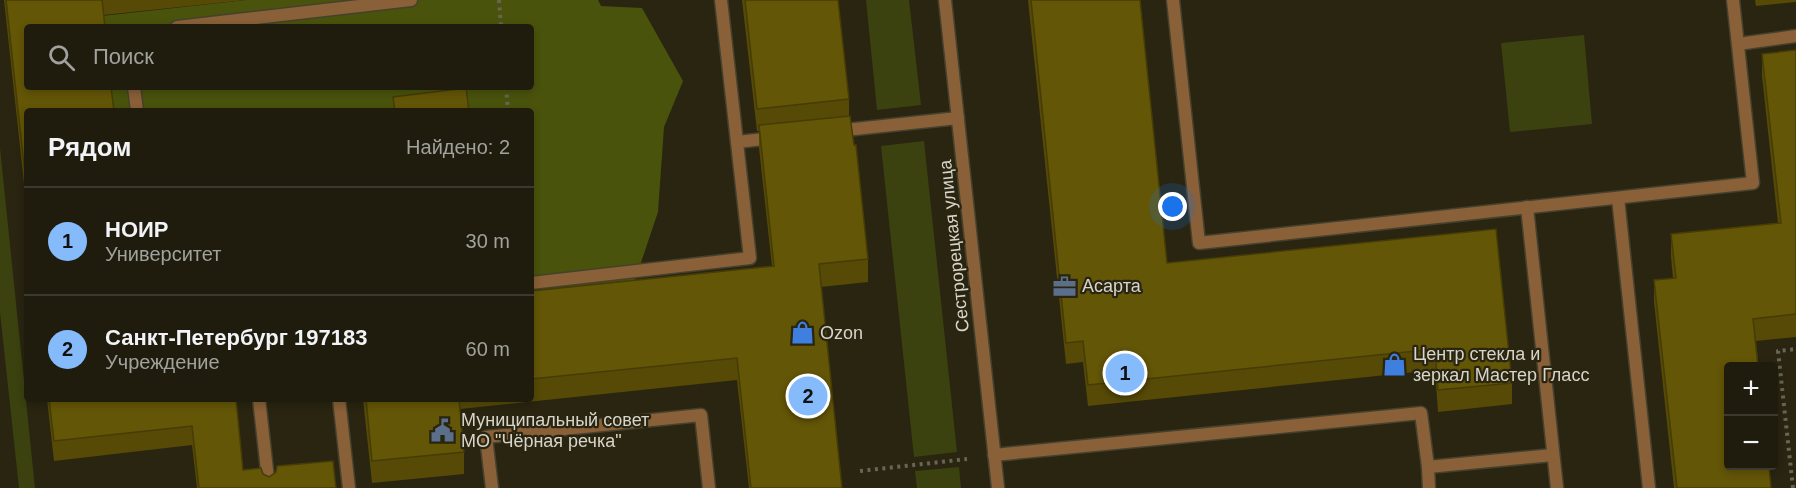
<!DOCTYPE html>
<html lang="ru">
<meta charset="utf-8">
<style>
body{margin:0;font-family:Arial,sans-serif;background:#2c291b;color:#f1f3f6}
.controls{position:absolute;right:18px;bottom:18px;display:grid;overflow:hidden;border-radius:6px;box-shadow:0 3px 9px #0003}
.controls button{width:54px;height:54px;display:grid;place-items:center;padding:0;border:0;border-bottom:2px solid #3c3a2e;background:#1f1c0d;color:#f1f3f6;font:30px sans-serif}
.you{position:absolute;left:1173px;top:207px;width:21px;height:21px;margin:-15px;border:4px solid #fff;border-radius:50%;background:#1a73e8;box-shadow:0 0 0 9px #1a73e833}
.badge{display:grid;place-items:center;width:39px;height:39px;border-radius:50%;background:#86bbfb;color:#111;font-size:20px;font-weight:700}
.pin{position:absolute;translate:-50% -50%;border:3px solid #fff;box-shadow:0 2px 6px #0006}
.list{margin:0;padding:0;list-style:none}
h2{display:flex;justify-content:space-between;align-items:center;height:78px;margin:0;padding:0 24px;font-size:26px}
h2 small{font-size:20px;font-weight:400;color:#a1a19d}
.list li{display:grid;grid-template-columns:39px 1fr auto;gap:18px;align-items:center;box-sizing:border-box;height:108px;padding:0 24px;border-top:2px solid #3c3a2e}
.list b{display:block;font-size:22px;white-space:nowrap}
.list p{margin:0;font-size:20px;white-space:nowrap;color:#a1a19d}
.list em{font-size:20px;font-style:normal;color:#a1a19d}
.icon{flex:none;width:33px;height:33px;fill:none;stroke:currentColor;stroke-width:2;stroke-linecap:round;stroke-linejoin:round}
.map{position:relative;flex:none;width:1796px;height:488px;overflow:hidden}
.search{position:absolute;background:#1f1c0d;box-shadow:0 3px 9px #0003;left:24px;top:24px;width:510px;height:66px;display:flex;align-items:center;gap:15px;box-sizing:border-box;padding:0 21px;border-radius:6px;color:#a1a19d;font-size:22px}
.panel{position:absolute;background:#1f1c0d;box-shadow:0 3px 9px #0003;left:24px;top:108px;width:510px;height:294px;border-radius:6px}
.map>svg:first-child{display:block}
</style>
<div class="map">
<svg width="1796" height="488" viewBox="0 0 1796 488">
<rect width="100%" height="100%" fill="#292511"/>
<g fill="#3b420f">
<polygon points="866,0 909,0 921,105 877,110"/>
<polygon points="1584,35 1592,124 1510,132 1501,43"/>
<polygon points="924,141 957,452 914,457 881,146"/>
<polygon points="0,148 35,488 19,488 0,312"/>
<polygon points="959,467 961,488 917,488 915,471"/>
</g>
<polygon fill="#4a530c" points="246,0 598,0 601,6 642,8 683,81 664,127 658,212 627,304 562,311 531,280 531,111 112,111 109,87 531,87 531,27 103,27 102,16"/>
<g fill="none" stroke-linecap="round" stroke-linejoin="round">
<defs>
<g id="service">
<polyline points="1173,0 1199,243 1753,183 1733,0"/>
<polyline points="177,27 411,0"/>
<polyline points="1738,44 1796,36"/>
<polyline points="134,87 137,111"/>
<polyline points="836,131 958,118"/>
<polyline points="737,142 774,138"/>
<polyline points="1618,198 1649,488"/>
<polyline points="1527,207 1557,488"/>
<polyline points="531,283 750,258 721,0"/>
<polyline points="259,399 269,488"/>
<polyline points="339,399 349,488"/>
<polyline points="994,455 1421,413 1428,467"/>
<polyline points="492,488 486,437 701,415 709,488"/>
<polyline points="1429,488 1428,467 1553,455"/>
</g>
<polyline id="minor" points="945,0 998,488"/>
</defs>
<use href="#service" stroke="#45412e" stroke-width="15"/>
<use href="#minor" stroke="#45412e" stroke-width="15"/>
<g stroke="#686554" stroke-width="4" stroke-dasharray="3 4.5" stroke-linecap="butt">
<polyline points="499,0 501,27"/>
<polyline points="506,87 508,111"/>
<polyline points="860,471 967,459"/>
<polyline points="1793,488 1778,351 1796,349"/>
</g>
<use href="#service" stroke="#896037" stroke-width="12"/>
<use href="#minor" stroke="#896037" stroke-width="12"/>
</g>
<g fill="#564a06">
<polygon points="4,0 246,0 104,15 27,111 27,211"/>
<polygon points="742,0 838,0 849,99 849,116 854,145 868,259 868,282 821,287 842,488 749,488 737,380 460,409 464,452 464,474 372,483 363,399 531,399 531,291 772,266 759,148 759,131 757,131"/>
<polygon points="1028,0 1140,0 1167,263 1496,229 1512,383 1512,404 1438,412 1435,370 1088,406 1083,362 1066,364"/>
<polygon points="1755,0 1796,0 1796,2 1756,6"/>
<polygon points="1796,50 1796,337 1756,341 1771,488 1674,488 1654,302 1654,280 1673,278 1671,257 1671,234 1778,223 1762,76 1762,54"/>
<polygon points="47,399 236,399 243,470 263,474 269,477 336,488 197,488 192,445 54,461"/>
</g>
<g fill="#645607" stroke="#463c05" stroke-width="1.5">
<polygon points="6,0 102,0 105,27 27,27 27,87 111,87 114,111 27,111 27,192"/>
<polygon points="745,0 838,0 849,99 757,109"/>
<polygon points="1031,0 1140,0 1167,263 1496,229 1512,383 1438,390 1435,349 1088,385 1083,341 1066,343"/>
<polygon points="1796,50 1796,314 1753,319 1758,366 1728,366 1728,465 1769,465 1771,488 1677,488 1654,280 1676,278 1671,234 1781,223 1762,54"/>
<polygon points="466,88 469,111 395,111 393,97"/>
<polygon points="850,116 854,145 856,145 868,259 819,264 842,488 751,488 737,358 531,379 531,291 774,266 759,125"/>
<polygon points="49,399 236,399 243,470 261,468 263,474 269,477 276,472 277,466 333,461 336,488 199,488 192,426 54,441"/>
<polygon points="366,399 459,399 464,452 372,461"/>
</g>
<defs>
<symbol id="office-bare" viewBox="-9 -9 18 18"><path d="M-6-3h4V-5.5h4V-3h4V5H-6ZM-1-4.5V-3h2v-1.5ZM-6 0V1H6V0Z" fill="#5c6f8a" stroke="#292511" stroke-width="2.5" paint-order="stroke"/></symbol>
<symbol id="shop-bare" viewBox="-9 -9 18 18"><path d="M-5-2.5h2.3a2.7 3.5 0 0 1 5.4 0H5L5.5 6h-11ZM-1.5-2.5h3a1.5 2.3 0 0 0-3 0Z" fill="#3f7fe0" stroke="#292511" stroke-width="2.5" paint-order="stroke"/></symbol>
<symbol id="civic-bare" viewBox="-9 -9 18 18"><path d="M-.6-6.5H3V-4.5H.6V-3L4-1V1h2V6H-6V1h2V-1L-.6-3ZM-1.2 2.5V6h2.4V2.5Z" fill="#5c6f8a" stroke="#292511" stroke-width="2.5" paint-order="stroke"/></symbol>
</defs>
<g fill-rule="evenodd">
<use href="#office-bare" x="1048" y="270" width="33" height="33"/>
<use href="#shop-bare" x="786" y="316" width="33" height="33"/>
<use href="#shop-bare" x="1378" y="348" width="33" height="33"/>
<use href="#civic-bare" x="426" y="414" width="33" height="33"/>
</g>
<g text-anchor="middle" stroke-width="4.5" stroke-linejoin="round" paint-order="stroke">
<g font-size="18" fill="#d7d5c9" stroke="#292511">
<text transform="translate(954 246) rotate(-96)" y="6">Сестрорецкая улица</text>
</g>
<g font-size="18" fill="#d7d5c9" stroke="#292511" text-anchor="start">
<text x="1082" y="292">Асарта</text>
<text x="820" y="339">Ozon</text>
<text x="1413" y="360">Центр стекла и<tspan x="1413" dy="21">зеркал Мастер Гласс</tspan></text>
<text x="461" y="426">Муниципальный совет<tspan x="461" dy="21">МО "Чёрная речка"</tspan></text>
</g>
</g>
</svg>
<div class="controls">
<button>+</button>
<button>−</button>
</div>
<div class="you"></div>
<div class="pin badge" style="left:1125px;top:373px">1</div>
<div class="pin badge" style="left:808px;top:396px">2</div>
<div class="search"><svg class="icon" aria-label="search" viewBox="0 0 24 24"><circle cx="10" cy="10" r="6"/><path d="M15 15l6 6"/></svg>Поиск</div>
<section class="panel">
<h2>Рядом<small>Найдено: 2</small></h2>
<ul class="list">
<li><span class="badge">1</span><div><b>НОИР</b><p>Университет</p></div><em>30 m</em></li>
<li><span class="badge">2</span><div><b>Санкт-Петербург 197183</b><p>Учреждение</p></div><em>60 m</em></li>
</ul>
</section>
</div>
